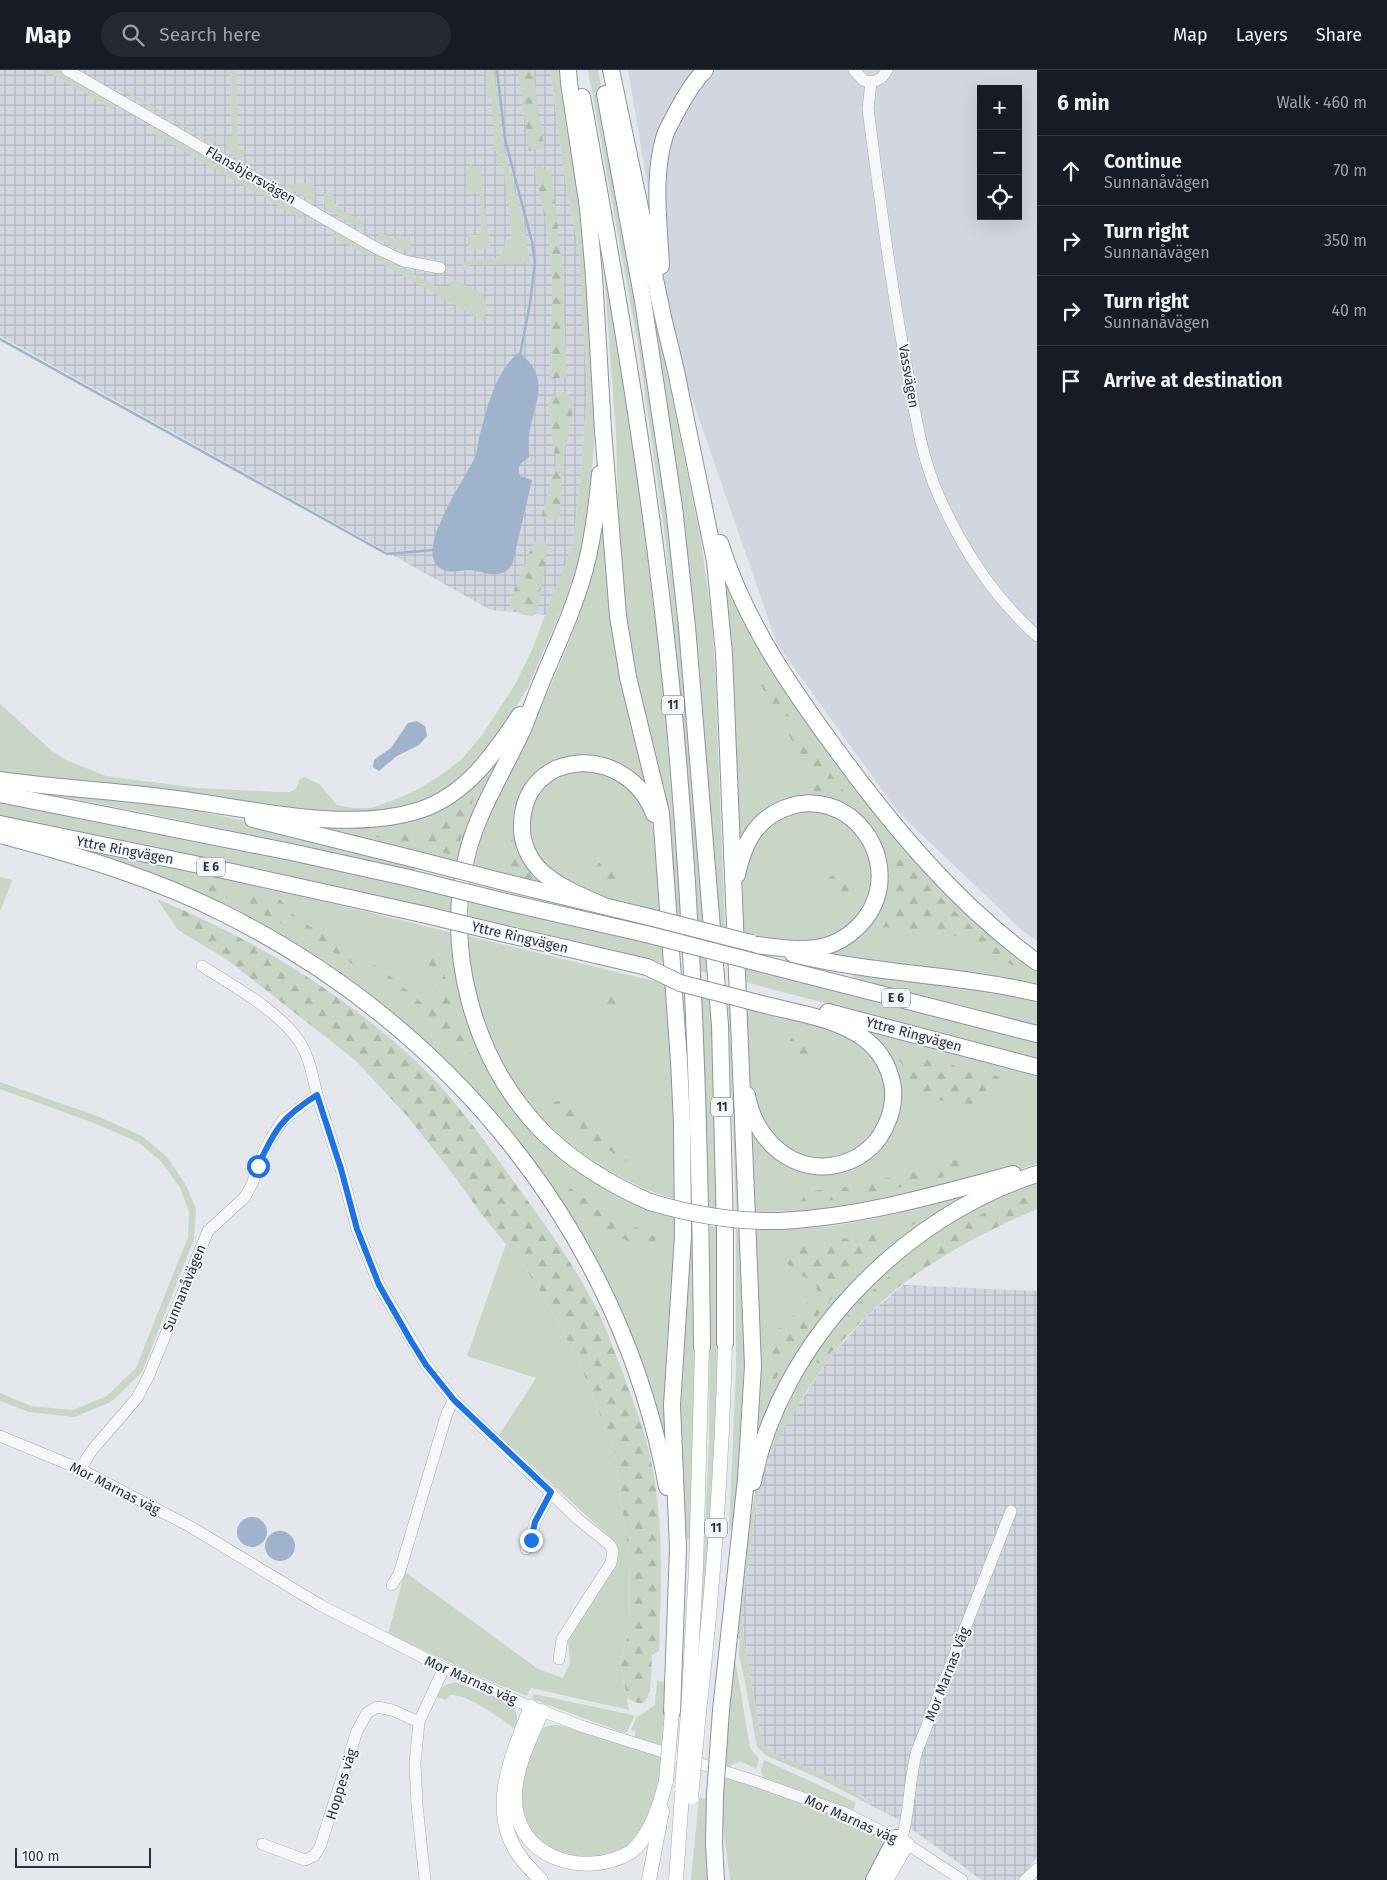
<!DOCTYPE html>
<meta charset="utf-8">
<style>
body{margin:0;font-family:"Fira Sans",sans-serif;background:#242831;color:#f1f3f6}
.controls{position:absolute;right:15px;top:15px;display:grid;overflow:hidden;border-radius:0px;box-shadow:0 5px 20px #0002}
.controls button{width:45px;height:45px;display:grid;place-items:center;padding:0;border:0;border-bottom:1px solid #363941;background:#171b24;color:#f1f3f6;font:25px sans-serif}
.scale{position:absolute;left:15px;bottom:12px;width:136px;box-sizing:border-box;padding-left:5px;border:2px solid #2b3445;border-top:0;font-size:14px;line-height:18px;white-space:nowrap;color:#2b3445;-webkit-text-stroke:4px #f4f6f9;paint-order:stroke}
.stop{position:absolute;width:15px;height:15px;margin:-11px;border:4px solid #1a73e8;border-radius:50%;background:#fff}
.stop.end{background:#1a73e8;border-color:#fff;box-shadow:0 1px 5px #0008}
.list{margin:0;padding:0;list-style:none}
h2{display:flex;justify-content:space-between;align-items:center;height:65px;margin:0;padding:0 20px;font-size:21px}
h2 small{font-size:16px;font-weight:400;color:#9ea1a6}
.list li{display:grid;grid-template-columns:32px 1fr auto;gap:15px;align-items:center;box-sizing:border-box;height:70px;padding:0 20px;border-top:1px solid #363941}
.list b{display:block;font-size:19px;white-space:nowrap}
.list p{margin:0;font-size:16px;white-space:nowrap;color:#9ea1a6}
.list em{font-size:16px;font-style:normal;color:#9ea1a6}
.icon{flex:none;width:28px;height:28px;fill:none;stroke:currentColor;stroke-width:2;stroke-linecap:round;stroke-linejoin:round}
.map{position:relative;flex:none;width:1037px;height:1810px;overflow:hidden}
header{display:flex;align-items:center;gap:30px;box-sizing:border-box;height:70px;padding:0 25px;background:#171b24;border-bottom:1px solid #363941}
header strong{font-size:24px}
nav{display:flex;gap:28px;margin-inline-start:auto;font-size:18px}
.search{width:350px;height:45px;background:#242831;display:flex;align-items:center;gap:12px;box-sizing:border-box;padding:0 18px;border-radius:28px;color:#9ea1a6;font-size:19px}
main{display:flex}
aside{flex:1;background:#171b24}
.map>svg:first-child{display:block}
</style>
<header>
<strong>Map</strong>
<div class="search"><svg class="icon" aria-label="search" viewBox="0 0 24 24"><circle cx="10" cy="10" r="6"/><path d="M15 15l6 6"/></svg>Search here</div>
<nav><a>Map</a><a>Layers</a><a>Share</a></nav>
</header>
<main>
<div class="map">
<svg width="1037" height="1810" viewBox="0 0 1037 1810">
<defs>
<pattern id="industrial-grid" width="8" height="8" patternUnits="userSpaceOnUse" patternTransform="scale(1.25)"><rect width="8" height="8" fill="#d2d6de"/><path d="M0 4h8M4 0v8" fill="none" stroke="#b4b8c0"/></pattern>
<pattern id="forest-firs" width="22" height="20" patternUnits="userSpaceOnUse" patternTransform="scale(1.25)"><rect width="22" height="20" fill="#c9d6c5"/><path d="M5 1l3.5 6h-7zM16 11l3.5 6h-7z" fill="#adb8ab"/></pattern>
</defs>
<rect width="100%" height="100%" fill="#e4e7ec"/>
<path fill="#d2d6de" fill-rule="evenodd" d="M 628,0 L 1037,0 L 1037,871 L 1023,861 L 898,742 L 777,574 L 675,279 ZM 981,19 L 1018,19 L 1018,146 L 981,146 Z"/>
<g fill="url(#industrial-grid)">
<polygon points="0,0 550,0 566,116 580,186 587,322 580,417 573,471 566,494 546,545 491,540 0,266"/>
<polygon points="903,1215 1037,1221 1037,1787 1019,1810 981,1810 955,1790 894,1747 870,1735 864,1727 819,1704 769,1681 762,1673 744,1570 742,1545 747,1501 755,1445 765,1397 772,1380 787,1353 828,1290 869,1244"/>
</g>
<g fill="#c9d6c5">
<polygon points="39,0 57,0 113,32 115,36 114,40 53,5"/>
<path d="M 230,0 L 236,0 L 238,79 L 245,79 L 244,85 L 238,90 C 227,80 226,83 225,67 L 232,66 Z"/>
<path d="M 486,0 L 494,0 L 502,71 L 524,155 L 530,193 L 471,195 L 466,197 L 465,201 L 461,196 C 475,181 504,202 505,171 L 510,170 L 512,167 L 503,95 L 498,96 L 497,81 L 494,81 L 492,28 L 487,26 Z"/>
<polygon points="550,0 561,0 585,170 595,358 591,417 586,455 577,496 565,531 528,617 498,666 460,711 412,739 337,745 0,708 0,634 52,681 66,690 106,706 197,718 277,722 290,722 296,719 300,709 304,707 319,714 337,735 353,738 371,738 391,731 413,722 438,707 462,689 482,665 516,613 532,580 557,513 566,494 573,471 580,417 587,322 585,279 582,251 580,186 566,116"/>
<polygon points="588,0 598,0 628,164 665,401 708,855 697,852 686,696 665,466 638,275"/>
<polygon points="127,21 205,67 215,67 214,74 126,23"/>
<polygon points="155,58 299,140 302,143 304,150 269,131 263,124 260,125 150,62"/>
<polygon points="469,94 471,94 472,96 486,96 480,98 489,172 492,172 490,178 468,179 468,165 481,165 480,123 467,123 466,99 469,98"/>
<polygon points="314,113 315,127 312,131 283,114"/>
<polygon points="324,123 332,123 335,131 332,131 332,134 338,134 338,138 364,153 361,158 325,139"/>
<polygon points="601,158 654,510 682,848 676,847 627,557 619,465 616,365"/>
<polygon points="380,162 391,168 410,167 411,181 393,177 377,168"/>
<polygon points="339,163 375,183 374,186 371,185 370,187 332,166"/>
<path d="M 377,184 L 437,217 L 448,216 L 455,210 C 474,220 496,224 483,251 L 383,194 L 383,192 L 376,188 Z"/>
<polygon points="650,219 700,466 711,541 715,600 725,860 718,859 696,564 676,397"/>
<path d="M 602,442 L 648,721 L 579,687 L 562,689 L 551,693 L 542,698 L 528,712 L 519,728 L 513,747 L 514,761 L 517,773 L 560,820 L 474,798 C 484,741 514,692 539,640 C 570,577 594,513 602,442 Z"/>
<polygon points="718,484 838,691 1037,897 1037,918 899,898 818,881 882,829 856,746 791,732 736,790"/>
<path d="M 503,677 C 485,716 467,754 458,796 L 267,749 L 406,748 Z"/>
<polygon points="592,699 628,714 650,747 655,768 662,843 592,824 549,802 529,771 530,737 553,707"/>
<path d="M 22,719 C 76,725 130,729 184,739 C 262,752 339,775 416,794 L 415,801 L 162,746 Z"/>
<polygon points="0,731 264,784 455,826 454,843 262,801 0,748"/>
<polygon points="799,740 824,741 855,758 875,800 868,834 847,859 816,872 776,872 744,864 742,816 747,784 773,750"/>
<path d="M 63,776 L 274,819 L 453,863 L 456,903 L 541,1070 C 580,1108 626,1137 679,1149 L 673,1406 L 661,1358 L 645,1306 L 604,1208 L 441,988 L 388,940 L 329,897 Z"/>
<polygon points="0,807 12,810 0,842"/>
<polygon points="470,830 664,876 665,893 469,846"/>
<path d="M 468,866 L 666,914 L 679,1131 C 579,1100 503,1030 477,927 C 471,907 470,886 468,866 Z"/>
<polygon points="699,885 709,888 710,904 700,901"/>
<polygon points="744,896 1037,971 1037,989 745,912"/>
<polygon points="853,901 1037,927 1037,955 853,908"/>
<polygon points="701,922 712,925 720,1140 709,1138"/>
<polygon points="728,929 733,931 742,1142 736,1141"/>
<polygon points="745,934 838,960 869,980 885,1004 888,1033 871,1069 843,1088 806,1090 774,1071 753,1033 749,1005"/>
<polygon points="862,960 1037,1006 1037,1094 1007,1103 828,1140 751,1142 751,1054 775,1084 848,1096 897,1039"/>
<polygon points="0,1012 97,1046 142,1066 167,1087 186,1115 196,1139 194,1169 142,1302 111,1332 74,1347 29,1342 0,1331 0,1323 31,1336 73,1340 107,1326 136,1298 188,1167 189,1141 180,1118 162,1092 138,1072 94,1053 0,1019"/>
<path d="M 1037,1110 L 1037,1123 L 995,1137 L 935,1173 L 895,1202 L 852,1240 L 817,1290 L 820,1293 L 848,1266 L 828,1290 L 806,1322 L 772,1380 L 765,1397 L 755,1445 L 747,1501 L 742,1545 L 744,1570 L 762,1673 L 769,1681 C 795,1693 854,1714 870,1735 L 821,1709 L 767,1686 L 757,1677 L 743,1602 L 739,1585 L 740,1569 L 736,1569 L 749,1459 L 755,1422 L 764,1391 L 783,1336 L 832,1254 L 914,1176 L 978,1135 Z"/>
<path d="M 995,1116 L 860,1209 L 758,1375 L 754,1365 L 753,1160 C 779,1160 804,1159 830,1156 C 886,1149 941,1132 995,1116 Z"/>
<polygon points="689,1152 693,1153 696,1328 692,1469 686,1469 679,1377 677,1328"/>
<polygon points="710,1156 720,1157 719,1357 699,1602 709,1369"/>
<polygon points="736,1159 742,1160 749,1300 734,1460 729,1460 736,1301"/>
<polygon points="506,1174 524,1196 553,1243 581,1296 615,1384 629,1488 630,1557 620,1593 629,1640 531,1618 527,1626 494,1613 388,1564 405,1502 538,1599 563,1608 570,1593 568,1568 618,1487 617,1476 614,1471 499,1365 536,1308 467,1286"/>
<path d="M 733,1593 L 736,1594 L 750,1678 L 759,1689 L 756,1699 C 746,1694 739,1687 730,1697 L 723,1695 Z"/>
<polygon points="657,1611 664,1612 667,1632 664,1676 634,1667 636,1661 631,1660 636,1647 644,1643 655,1635"/>
<path d="M 456,1612 L 512,1634 C 518,1643 518,1649 515,1659 C 500,1648 468,1624 450,1625 L 446,1630 L 436,1627 L 443,1616 Z"/>
<polygon points="534,1624 633,1645 634,1647 627,1662 624,1663 535,1630 532,1628"/>
<polygon points="552,1655 560,1655 663,1688 661,1710 649,1749 633,1774 587,1794 538,1774 521,1742 522,1709 538,1663 545,1657"/>
<polygon points="764,1690 845,1727 856,1733 853,1740 763,1707 761,1700"/>
<path d="M 722,1706 C 776,1722 832,1740 881,1767 L 884,1776 L 869,1810 L 730,1810 L 721,1742 Z"/>
<polygon points="699,1728 708,1729 711,1810 691,1810"/>
</g>
<g fill="url(#forest-firs)">
<polygon points="518,0 533,0 544,78 529,81"/>
<path d="M 539,96 L 551,103 L 562,192 L 567,307 L 550,309 C 549,275 553,242 552,208 C 550,171 543,135 534,99 Z"/>
<path d="M 566,322 L 573,332 L 573,339 L 563,391 L 560,448 L 557,450 L 541,448 L 556,392 L 548,334 C 552,324 556,324 566,322 Z"/>
<polygon points="534,471 544,472 548,476 537,541 533,546 523,545 509,535"/>
<path d="M 764,609 L 814,683 L 863,745 C 847,734 834,726 814,725 C 804,685 778,647 758,610 Z"/>
<path d="M 476,717 L 466,758 L 453,785 L 373,766 C 398,763 430,761 452,747 C 460,742 469,725 476,717 Z"/>
<path d="M 512,767 C 516,785 524,797 536,811 L 501,801 Z"/>
<path d="M 888,776 L 960,846 L 1023,901 L 963,869 L 941,860 L 878,857 C 895,831 899,806 888,776 Z"/>
<circle cx="607" cy="802" r="12"/>
<circle cx="838" cy="816" r="12"/>
<path d="M 189,810 C 220,816 249,825 281,830 L 291,843 L 309,856 L 344,875 L 389,905 L 423,934 L 438,937 L 437,924 L 426,884 L 435,887 L 443,899 L 464,968 L 481,1005 C 450,974 419,943 385,917 C 328,873 255,838 189,813 Z"/>
<path d="M 157,829 C 254,869 346,924 422,997 C 461,1035 493,1083 525,1127 C 552,1164 580,1204 600,1246 C 608,1262 613,1279 620,1295 C 630,1323 641,1350 648,1378 C 665,1444 661,1514 659,1581 L 652,1585 C 651,1595 653,1631 642,1633 C 637,1634 631,1630 627,1628 L 620,1593 L 630,1557 L 629,1488 L 615,1384 L 581,1296 L 553,1243 L 524,1196 L 482,1145 L 452,1103 L 408,1047 L 355,990 L 229,891 L 178,860 Z"/>
<circle cx="612" cy="934" r="12"/>
<circle cx="802" cy="976" r="13"/>
<polygon points="892,980 1000,1007 970,1036 910,1025 906,1000"/>
<polygon points="559,1031 576,1039 591,1048 603,1068 643,1092 640,1100 585,1065 553,1036 554,1032"/>
<path d="M 975,1084 L 976,1097 L 918,1114 L 821,1132 L 788,1131 L 791,1122 C 855,1121 914,1101 975,1084 Z"/>
<path d="M 570,1118 L 593,1134 L 655,1167 L 656,1175 C 618,1178 591,1147 568,1121 Z"/>
<path d="M 1037,1123 L 1037,1139 C 987,1160 929,1191 888,1226 C 864,1247 843,1271 820,1293 L 817,1293 L 816,1290 C 828,1273 838,1255 852,1240 C 889,1202 946,1161 994,1138 C 1007,1132 1023,1128 1037,1123 Z"/>
<path d="M 923,1147 C 908,1159 891,1169 877,1182 C 833,1221 797,1269 770,1320 L 772,1277 L 771,1268 C 784,1249 805,1240 817,1221 L 816,1215 C 805,1205 780,1196 781,1180 L 786,1177 L 883,1163 L 911,1149 Z"/>
</g>
<g fill="#9fb4cc">
<path d="M 518,283 C 523,285 526,289 530,293 C 547,315 534,336 530,360 C 528,368 529,378 529,387 C 521,393 516,396 520,406 L 532,410 L 513,492 C 508,504 497,506 485,503 C 480,502 475,500 470,500 C 457,500 441,507 434,490 C 424,467 465,409 475,387 C 477,381 478,374 479,368 C 487,339 494,304 518,283 Z"/>
<polygon points="417,651 425,656 427,666 419,675 397,686 379,701 373,697 374,690 391,678 408,653"/>
<circle cx="252" cy="1462" r="15"/>
<circle cx="280" cy="1476" r="15"/>
</g>
<g fill="none" stroke-linecap="round" stroke-linejoin="round">
<g stroke="#9fb4cc" stroke-width="2.5">
<polyline points="497,0 505,69 532,172 535,192 530,233 520,285"/>
<polyline points="0,269 387,484 433,480"/>
</g>
<defs>
<g id="minor">
<polyline points="67,0 374,177 404,191 440,198"/>
<path d="M 854,0 L 863,10 C 873,14 882,10 887,0"/>
<path d="M 871,12 L 868,39 L 871,62 C 882,145 893,228 909,310 C 916,348 922,388 938,424 C 961,477 994,527 1037,566"/>
<path d="M 202,896 C 233,916 278,940 299,971 C 309,986 313,1007 317,1025"/>
<polyline points="0,1366 80,1399 191,1457 320,1535 444,1598 526,1635 584,1657 755,1711 845,1743 907,1774 962,1810"/>
<polyline points="80,1399 93,1379 137,1328 149,1305 208,1161 245,1127 253,1112 258,1095 270,1070 283,1050 317,1025 341,1099 357,1159 379,1215 426,1295 454,1330 579,1450 610,1475 613,1481 611,1493 562,1569 559,1589"/>
<polyline points="526,1479 531,1470 535,1452 551,1422"/>
<polyline points="392,1515 399,1504 447,1343 454,1330"/>
<path d="M 901,1771 C 911,1740 908,1712 917,1681 L 1011,1441"/>
<polyline points="262,1774 305,1790 314,1786 320,1777 357,1661 367,1643 377,1637 392,1640 419,1652"/>
<polyline points="425,1810 417,1735 415,1693 419,1652 444,1598"/>
<polyline points="1025,1810 1037,1799"/>
</g>
<g id="major">
<path d="M 531,1637 C 513,1683 487,1737 518,1784 C 524,1793 533,1802 541,1810"/>
<path d="M 542,1641 C 531,1667 516,1695 515,1724 C 512,1787 583,1810 631,1782 C 651,1765 660,1735 666,1711"/>
<polyline points="688,1642 696,1499 702,1277"/>
<path d="M 699,1642 C 713,1520 722,1397 725,1273"/>
<polyline points="649,1810 662,1741"/>
<polyline points="676,1810 682,1724"/>
<polyline points="886,1810 907,1774"/>
</g>
<g id="highway">
<polyline points="568,0 569,13 588,138 594,206 603,360 618,546 628,607 661,743 679,991 682,1055 683,1166 672,1335 678,1479 672,1642"/>
<polyline points="611,0 663,247 676,301 715,491 724,584 753,1296 746,1409 721,1640"/>
<polyline points="605,24 643,231 655,310 674,437 687,557 720,955 725,1161 725,1273"/>
<path d="M 582,27 C 618,222 651,417 671,614 C 693,835 700,1056 702,1277"/>
<path d="M 661,196 C 659,153 652,106 665,65 C 668,57 673,49 677,41 C 685,26 693,12 705,0"/>
<path d="M 600,404 C 597,436 593,469 585,499 C 574,539 557,575 541,613 C 535,628 529,644 523,659 C 505,698 481,736 469,777 C 442,877 472,991 545,1064 C 575,1093 611,1115 650,1132"/>
<path d="M 720,473 C 745,552 792,620 841,686 C 897,762 960,837 1037,892"/>
<path d="M 0,710 C 61,719 123,721 184,730 C 258,740 348,763 420,740 C 466,725 495,683 520,645"/>
<polyline points="0,724 291,782 409,808"/>
<polyline points="253,749 414,789"/>
<polyline points="0,754 214,798 422,844"/>
<path d="M 0,765 C 76,785 154,808 225,844 C 452,958 621,1164 667,1417"/>
<path d="M 737,805 C 743,776 754,751 783,739 C 849,711 908,792 865,849 C 856,860 845,869 832,874 C 808,883 781,878 757,875"/>
<polyline points="504,812 649,847"/>
<polyline points="506,832 646,864"/>
<path d="M 602,835 C 581,826 559,817 542,802 C 529,790 521,772 522,754 C 524,677 628,673 654,744"/>
<polyline points="501,863 647,897"/>
<path d="M 793,884 C 873,904 956,904 1037,923"/>
<polyline points="755,892 1037,964"/>
<polyline points="828,942 1037,997"/>
<path d="M 747,1025 C 756,1077 805,1114 856,1088 C 870,1080 880,1070 886,1055 C 892,1043 894,1031 893,1018 C 890,998 881,982 866,970 C 837,947 789,942 754,932"/>
<path d="M 780,1151 C 860,1147 936,1125 1013,1104"/>
<path d="M 753,1412 C 779,1273 904,1146 1037,1104"/>
<polyline points="715,1725 714,1773 716,1810"/>
<polyline points="874,1810 896,1768"/>
</g>
</defs>
<use href="#minor" stroke="#a9aeb7" stroke-width="12"/>
<use href="#major" stroke="#a3abb8" stroke-width="15"/>
<use href="#highway" stroke="#8b94a3" stroke-width="18"/>
<use href="#minor" stroke="#f7f8fa" stroke-width="11"/>
<use href="#major" stroke="#fff" stroke-width="14"/>
<use href="#highway" stroke="#fff" stroke-width="16"/>
<defs>
<g id="major-bridge">
<polyline points="666,1711 672,1642"/>
<polyline points="682,1719 688,1642"/>
<polyline points="691,1727 699,1642"/>
</g>
<g id="highway-bridge">
<polyline points="414,789 504,812"/>
<polyline points="409,808 506,832"/>
<polyline points="422,844 501,863"/>
<polyline points="649,847 751,873"/>
<polyline points="646,864 755,892"/>
<polyline points="647,897 680,913 754,932"/>
<path d="M 650,1132 C 693,1145 735,1152 780,1151"/>
<polyline points="715,1725 721,1640"/>
</g>
</defs>
<use href="#major-bridge" stroke="#a3abb8" stroke-width="15" stroke-linecap="butt"/>
<use href="#highway-bridge" stroke="#8b94a3" stroke-width="18" stroke-linecap="butt"/>
<use href="#major-bridge" stroke="#fff" stroke-width="14"/>
<use href="#highway-bridge" stroke="#fff" stroke-width="16"/>
</g>
<g fill="none" stroke-linecap="round" stroke-linejoin="round">
<path stroke="#1a73e8" stroke-width="6" d="M 258,1096 C 275,1059 282,1047 317,1025 L 341,1099 L 357,1159 L 379,1215 L 411,1271 L 426,1295 L 454,1330 L 551,1422 L 535,1452 L 531,1470"/>
</g>
<g text-anchor="middle" stroke-width="4" stroke-linejoin="round" paint-order="stroke">
<g fill="#f4f6f9" stroke="#676e7b" stroke-width="1">
<rect x="662" y="625.5" width="22" height="19" rx="4"/>
<rect x="197" y="787.5" width="28" height="19" rx="4"/>
<rect x="882" y="918.5" width="28" height="19" rx="4"/>
<rect x="711" y="1027.5" width="22" height="19" rx="4"/>
<rect x="705" y="1448.5" width="22" height="19" rx="4"/>
</g>
<g font-size="12" font-weight="bold" fill="#2b3445">
<text x="673" y="639">11</text>
<text x="211" y="801">E 6</text>
<text x="896" y="932">E 6</text>
<text x="722" y="1041">11</text>
<text x="716" y="1462">11</text>
</g>
<g font-size="14" fill="#2b3445" stroke="#f4f6f9">
<text transform="translate(251 105) rotate(30)" y="5">Flansbjersvägen</text>
<text transform="translate(909 306) rotate(80)" y="5">Vassvägen</text>
<text transform="translate(125 780) rotate(11)" y="5">Yttre Ringvägen</text>
<text transform="translate(520 867) rotate(13)" y="5">Yttre Ringvägen</text>
<text transform="translate(914 964) rotate(15)" y="5">Yttre Ringvägen</text>
<text transform="translate(184 1218) rotate(-68)" y="5">Sunnanåvägen</text>
<text transform="translate(115 1418) rotate(27)" y="5">Mor Marnas väg</text>
<text transform="translate(947 1604) rotate(-69)" y="5">Mor Marnas Väg</text>
<text transform="translate(471 1610) rotate(24)" y="5">Mor Marnas väg</text>
<text transform="translate(341 1714) rotate(-73)" y="5">Hoppes väg</text>
<text transform="translate(851 1749) rotate(24)" y="5">Mor Marnas väg</text>
</g>
</g>
</svg>
<div class="controls">
<button>+</button>
<button>−</button>
<button><svg class="icon" aria-label="locate" viewBox="0 0 24 24"><circle cx="12" cy="12" r="6"/><path d="M12 2v4M12 18v4M2 12h4M18 12h4"/></svg></button>
</div>
<div class="scale">100 m</div>
<div class="stop" style="left:258px;top:1096px"></div>
<div class="stop end" style="left:531px;top:1470px"></div>
</div>
<aside>
<h2>6 min<small>Walk · 460 m</small></h2>
<ul class="list">
<li><svg class="icon" aria-label="ahead" viewBox="0 0 24 24"><path d="M12 20V5M6 11l6-6 6 6"/></svg><div><b>Continue</b><p>Sunnanåvägen</p></div><em>70 m</em></li>
<li><svg class="icon" aria-label="right" viewBox="0 0 24 24"><path d="M7 20v-9h11M14 6l5 5-5 5"/></svg><div><b>Turn right</b><p>Sunnanåvägen</p></div><em>350 m</em></li>
<li><svg class="icon" aria-label="right" viewBox="0 0 24 24"><path d="M7 20v-9h11M14 6l5 5-5 5"/></svg><div><b>Turn right</b><p>Sunnanåvägen</p></div><em>40 m</em></li>
<li><svg class="icon" aria-label="arrive" viewBox="0 0 24 24"><path d="M6 21V4h12l-3 4 3 4H6"/></svg><div><b>Arrive at destination</b></div></li>
</ul>
</aside>
</main>
